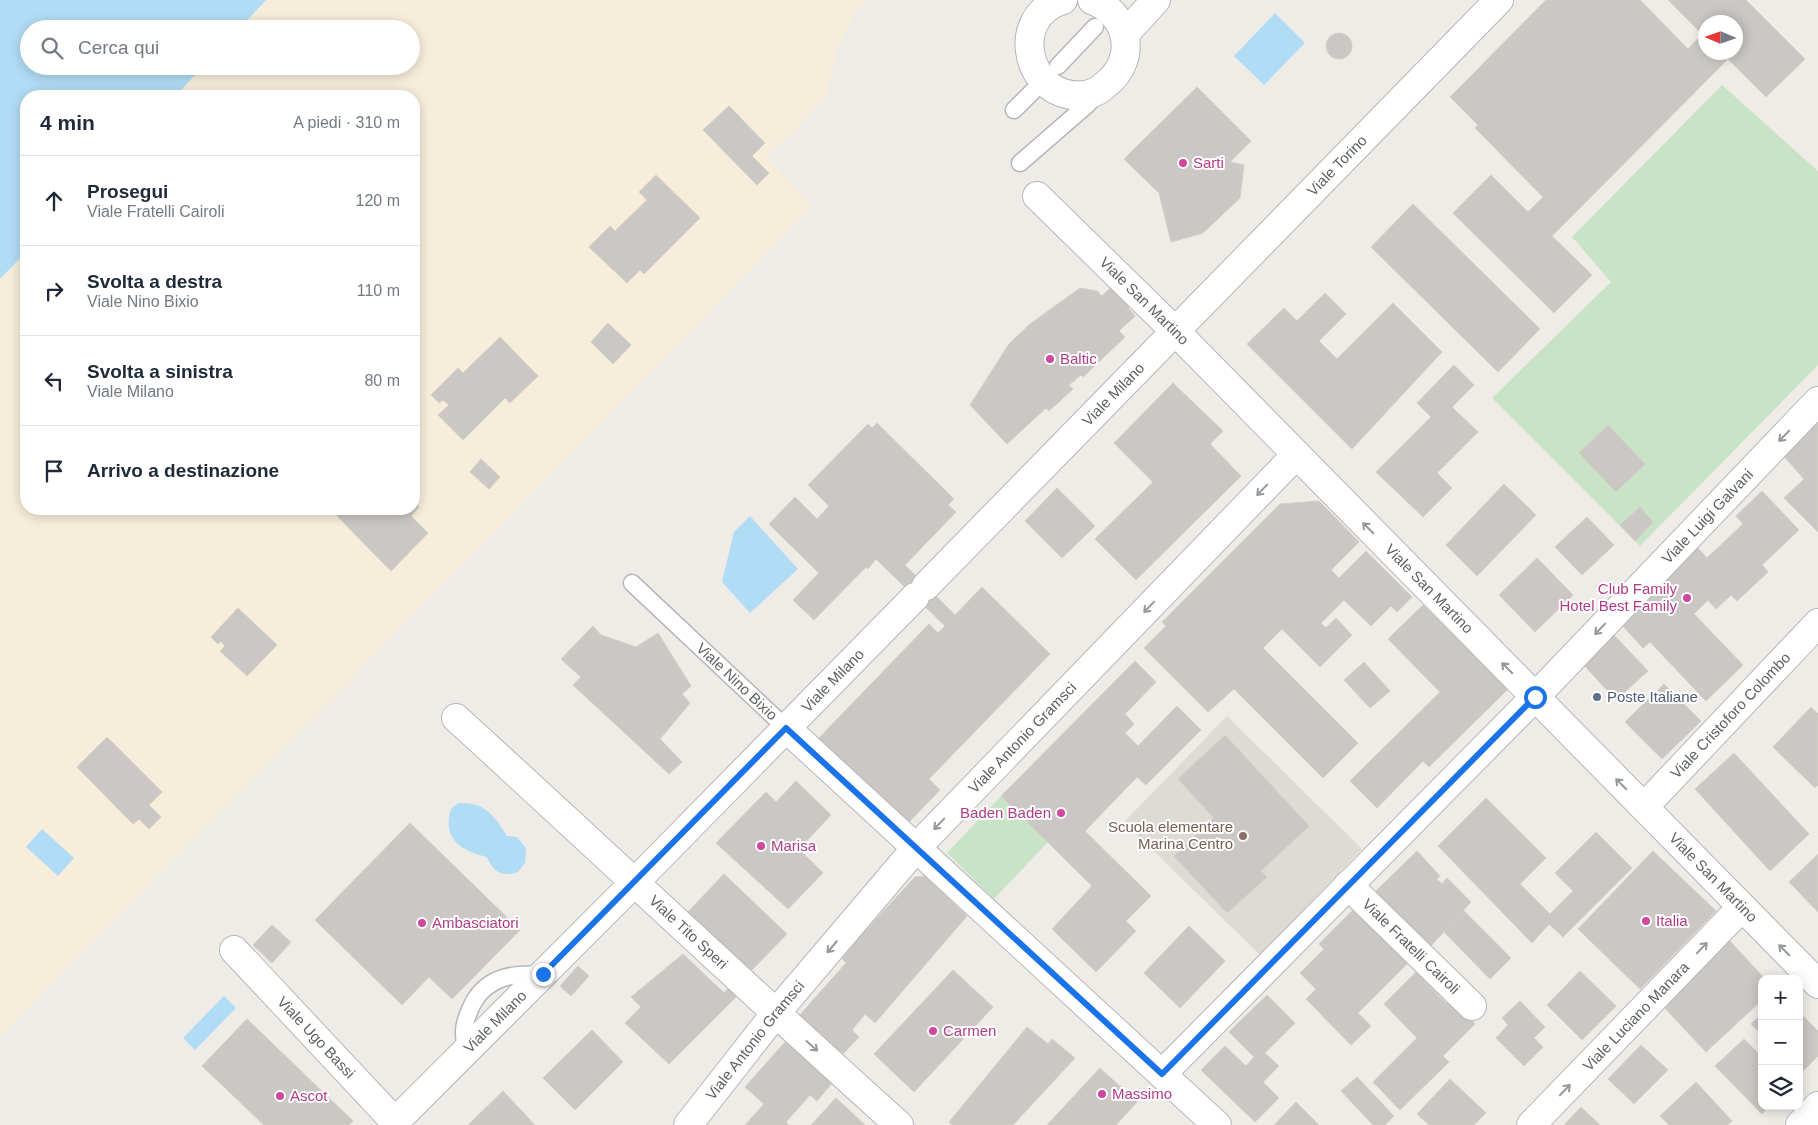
<!DOCTYPE html>
<html lang="it">
<meta charset="utf-8">
<style>
body{margin:0;font-family:Helvetica,sans-serif;background:#f6f6f7;color:#1f2937}
.controls{position:absolute;right:15px;bottom:15px;display:grid;overflow:hidden;border-radius:10px;box-shadow:0 2px 12px #0003}
.controls button{width:45px;height:45px;display:grid;place-items:center;padding:0;border:0;border-bottom:1px solid #e0e1e3;background:#fff;color:#1f2937;font:25px sans-serif}
.compass{position:absolute;left:1698px;top:15px;width:45px;height:45px;border-radius:50%;background:#fff;box-shadow:0 2px 12px #0003;rotate:272deg}
.stop{position:absolute;width:15px;height:15px;margin:-11px;border:4px solid #1a73e8;border-radius:50%;background:#fff}
.stop.end{background:#1a73e8;border-color:#fff;box-shadow:0 1px 5px #0008}
.list{margin:0;padding:0;list-style:none}
h2{display:flex;justify-content:space-between;align-items:center;height:65px;margin:0;padding:0 20px;font-size:21px}
h2 small{font-size:16px;font-weight:400;color:#747a83}
.list li{display:grid;grid-template-columns:32px 1fr auto;gap:15px;align-items:center;box-sizing:border-box;height:90px;padding:0 20px;border-top:1px solid #e0e1e3}
.list b{display:block;font-size:19px;white-space:nowrap}
.list p{margin:0;font-size:16px;white-space:nowrap;color:#747a83}
.list em{font-size:16px;font-style:normal;color:#747a83}
.icon{flex:none;width:28px;height:28px;fill:none;stroke:currentColor;stroke-width:2;stroke-linecap:round;stroke-linejoin:round}
.map{position:relative;flex:none;width:1818px;height:1125px;overflow:hidden}
.search{position:absolute;background:#fff;box-shadow:0 2px 12px #0003;left:20px;top:20px;width:400px;height:55px;display:flex;align-items:center;gap:12px;box-sizing:border-box;padding:0 18px;border-radius:28px;color:#747a83;font-size:19px}
.panel{position:absolute;background:#fff;box-shadow:0 2px 12px #0003;left:20px;top:90px;width:400px;height:425px;border-radius:20px}
.map>svg:first-child{display:block}
</style>
<div class="map">
<svg width="1818" height="1125" viewBox="0 0 1818 1125">
<rect width="100%" height="100%" fill="#efece7"/>
<polygon fill="#dedbd5" points="1227,716 1362,849 1260,955 1124,822"/>
<g fill="#c9e3c7">
<polygon points="1722,85 1818,171 1818,365 1640,546 1492,398 1611,282 1572,237"/>
<polygon points="1001,796 1048,842 994,899 947,853"/>
</g>
<polygon fill="#f6eeda" points="266,0 866,0 856,11 837,49 825,97 795,131 766,156 812,207 0,1037 0,279 26,252 26,509 414,509 414,96 176,96 203,66 411,66 411,29 239,29"/>
<g fill="#b1dcf5">
<polygon points="0,0 266,0 239,29 29,29 29,66 203,66 176,96 26,96 26,252 0,279"/>
<polygon points="1275,13 1305,43 1264,85 1234,56"/>
<polygon points="750,516 798,569 750,613 722,582 734,532"/>
<path d="M 458,803 C 485,802 494,815 507,836 L 517,837 L 526,848 L 525,863 L 518,872 C 503,877 493,873 487,857 C 460,850 442,839 451,809 Z"/>
<polygon points="42,829 74,858 58,876 26,847"/>
<polygon points="224,996 236,1008 195,1050 183,1038"/>
</g>
<g fill="#cac7c4" stroke="#d3cec6" fill-rule="evenodd">
<path d="M 1546,0 L 1640,0 L 1688,49 L 1702,34 L 1668,0 L 1746,0 L 1805,59 L 1766,97 L 1728,59 L 1552,236 L 1592,275 L 1554,313 L 1453,213 L 1491,175 L 1528,212 L 1543,197 L 1475,128 L 1478,125 L 1450,97 ZM 1706,22 L 1736,22 L 1736,52 L 1706,52 Z"/>
<circle cx="1339" cy="46" r="13"/>
<polygon points="1197,87 1251,141 1230,162 1244,165 1240,198 1203,233 1171,242 1159,193 1124,159"/>
<polygon points="729,106 765,143 752,156 769,173 757,185 703,130"/>
<polygon points="656,175 700,218 644,274 640,270 627,283 589,247 610,226 615,231 647,200 639,192"/>
<polygon points="1413,204 1540,329 1498,372 1371,247"/>
<polygon points="1111,287 1130,307 1128,308 1135,316 1119,331 1125,337 1083,377 1081,375 1069,385 1073,389 1049,411 1046,408 1007,444 970,405 1009,344 1030,324 1080,288 1097,291 1102,296"/>
<polygon points="1325,293 1346,314 1319,341 1337,359 1393,303 1442,352 1352,449 1247,344 1284,308 1297,321"/>
<polygon points="608,323 631,345 613,364 591,342"/>
<polygon points="500,337 538,376 510,403 505,398 463,440 438,415 449,405 443,400 439,403 431,395 458,368 463,373"/>
<polygon points="1454,365 1474,385 1452,407 1478,432 1437,473 1452,488 1423,517 1376,472 1431,417 1417,403"/>
<polygon points="1173,383 1223,431 1210,444 1241,476 1136,580 1095,539 1153,482 1114,443"/>
<polygon points="1818,418 1818,532 1784,498 1804,479 1782,454"/>
<polygon points="877,423 954,499 948,505 956,512 905,565 955,615 982,587 1050,654 929,779 940,790 904,827 816,741 929,624 938,633 945,626 876,559 868,569 866,567 814,620 793,600 819,573 769,524 795,497 817,519 829,506 808,485 868,424 872,428"/>
<polygon points="1608,425 1645,464 1616,492 1579,453"/>
<polygon points="481,459 500,477 489,489 470,472"/>
<polygon points="1504,484 1536,515 1477,576 1446,545"/>
<polygon points="1057,488 1095,526 1062,558 1025,521"/>
<polygon points="1762,491 1799,530 1762,565 1768,572 1737,601 1731,595 1716,609 1708,600 1694,614 1743,665 1706,701 1650,642 1643,648 1620,623 1698,548 1707,558 1743,524 1736,516"/>
<polygon points="1319,501 1359,542 1331,570 1339,578 1366,551 1412,597 1397,612 1391,606 1371,626 1344,600 1321,623 1326,628 1336,618 1352,635 1320,667 1282,629 1263,648 1358,743 1323,778 1234,689 1208,712 1144,648 1166,626 1162,622 1280,504"/>
<polygon points="414,502 419,507 411,516 428,533 391,571 337,516 345,509 414,509"/>
<polygon points="1640,507 1653,522 1635,541 1620,525"/>
<polygon points="1587,517 1614,545 1582,575 1555,547"/>
<polygon points="1537,558 1573,595 1535,632 1499,595"/>
<polygon points="1423,605 1508,689 1429,767 1423,761 1377,808 1350,781 1440,692 1388,639"/>
<polygon points="238,608 277,645 247,676 220,651 225,646 220,641 218,644 211,637"/>
<polygon points="593,626 601,635 636,647 658,633 691,686 682,694 690,703 660,739 682,762 669,774 573,685 581,677 561,659"/>
<polygon points="1613,634 1648,671 1616,700 1582,663"/>
<polygon points="1135,661 1156,682 1125,714 1134,724 1125,733 1138,746 1177,706 1201,730 1146,785 1137,777 1085,831 1151,896 1126,921 1136,931 1096,972 1052,929 1092,886 1001,796"/>
<polygon points="1364,662 1390,691 1370,708 1344,680"/>
<polygon points="1664,684 1701,721 1662,759 1625,722"/>
<polygon points="1811,707 1818,714 1818,785 1815,788 1773,747"/>
<polygon points="1225,735 1309,826 1261,871 1267,877 1227,913 1174,856 1214,818 1178,779"/>
<polygon points="107,737 162,792 149,805 161,817 149,829 139,819 133,824 77,767"/>
<polygon points="1734,753 1809,834 1770,871 1695,789"/>
<polygon points="796,781 831,815 799,849 823,873 788,909 716,843 766,792 776,802"/>
<polygon points="1486,798 1546,858 1520,884 1550,914 1573,891 1555,873 1596,832 1632,868 1563,937 1549,924 1532,943 1438,846"/>
<polygon points="410,823 520,930 452,999 429,977 402,1005 315,920"/>
<polygon points="1417,851 1440,876 1437,879 1442,884 1447,878 1471,902 1430,947 1375,892"/>
<polygon points="1653,851 1716,911 1640,989 1578,929"/>
<polygon points="1818,854 1818,912 1789,882"/>
<polygon points="724,874 787,934 749,973 686,914"/>
<polygon points="925,876 967,916 875,1023 865,1014 852,1030 859,1037 843,1054 799,1016 846,963 841,957 915,877"/>
<polygon points="1356,907 1410,961 1358,1013 1371,1026 1351,1045 1306,999 1316,989 1300,973 1324,949 1319,944"/>
<polygon points="1463,910 1511,958 1490,979 1444,932"/>
<polygon points="272,925 291,942 272,963 253,945"/>
<polygon points="1189,926 1225,961 1180,1008 1144,973"/>
<polygon points="1729,940 1765,979 1762,979 1762,1000 1706,1052 1661,1004"/>
<polygon points="683,954 724,993 733,983 742,991 669,1064 625,1023 641,1007 631,997"/>
<polygon points="578,966 589,976 571,996 560,986"/>
<polygon points="953,970 993,1007 914,1092 874,1054"/>
<polygon points="1580,971 1616,1006 1582,1040 1547,1005"/>
<polygon points="1416,972 1447,1004 1451,999 1475,1024 1443,1056 1449,1062 1400,1110 1373,1082 1417,1038 1384,1004"/>
<polygon points="1267,995 1295,1023 1265,1053 1279,1066 1263,1082 1279,1098 1255,1122 1201,1070 1225,1046 1246,1066 1254,1057 1229,1032"/>
<polygon points="1520,1001 1545,1027 1534,1038 1543,1047 1524,1066 1496,1038 1508,1025 1502,1018"/>
<polygon points="1799,1012 1818,1031 1818,1056 1800,1074"/>
<polygon points="1762,1014 1762,1035 1751,1024"/>
<polygon points="247,1019 353,1121 349,1125 264,1125 202,1066"/>
<polygon points="1027,1027 1048,1044 1052,1039 1075,1058 1013,1125 953,1125 949,1122"/>
<polygon points="592,1030 623,1062 575,1110 543,1078"/>
<polygon points="1744,1039 1762,1057 1762,1106 1769,1106 1762,1114 1715,1066"/>
<polygon points="785,1042 832,1083 817,1101 810,1095 786,1122 789,1125 745,1125 764,1104 745,1087"/>
<polygon points="1641,1045 1668,1070 1634,1104 1608,1079"/>
<polygon points="1100,1068 1137,1102 1116,1125 1047,1125"/>
<polygon points="1357,1077 1394,1116 1385,1125 1373,1125 1341,1091"/>
<polygon points="1450,1079 1486,1113 1474,1125 1429,1125 1417,1114"/>
<polygon points="1696,1082 1732,1121 1727,1125 1669,1125 1660,1116"/>
<polygon points="503,1091 535,1125 468,1125"/>
<polygon points="836,1098 865,1125 811,1125"/>
<polygon points="1296,1102 1319,1125 1274,1125"/>
<polygon points="1581,1107 1600,1125 1564,1125"/>
</g>
<g fill="none" stroke-linecap="round" stroke-linejoin="round">
<defs>
<g id="lane">
<polyline points="1058,66 1095,27"/>
<polyline points="1014,110 1035,89"/>
<polyline points="1020,163 1088,104 1097,93"/>
<path id="s1" d="M 632,583 L 786,728"/>
<path d="M 466,1052 C 465,1045 464,1039 464,1032 C 464,1023 469,1011 473,1003 C 488,976 514,973 543,975"/>
</g>
<g id="street">
<path d="M 1063,0 C 1007,16 1026,102 1085,95 C 1092,94 1100,90 1105,85 C 1138,60 1130,15 1092,0"/>
<polyline points="1125,34 1156,0"/>
<path id="s2" d="M 1037,196 L 1176,332 L 1818,984"/>
<path id="s3" d="M 456,718 C 604,853 750,991 899,1125"/>
<polyline points="786,728 1217,1125"/>
<path id="s4" d="M 1644,807 L 1818,623"/>
<path id="s5" d="M 1348,885 L 1472,1006"/>
<path id="s6" d="M 234,950 L 398,1125"/>
<path id="s7" d="M 1162,1074 L 1535,697 L 1818,401"/>
<path id="s8" d="M 688,1125 L 775,1014 L 916,848 L 1296,455"/>
<path id="s9" d="M 1531,1125 L 1742,907"/>
<polyline points="1800,1125 1818,1106"/>
</g>
<g id="secondary">
<path id="s10" d="M 926,586 L 1499,0"/>
<path id="s11" d="M 392,1125 L 635,882 L 915,597"/>
</g>
</defs>
<use href="#lane" stroke="#b4b7ba" stroke-width="19"/>
<use href="#street" stroke="#b4b7ba" stroke-width="30"/>
<use href="#secondary" stroke="#b3b6ba" stroke-width="30"/>
<use href="#lane" stroke="#fff" stroke-width="16"/>
<use href="#street" stroke="#fff" stroke-width="28"/>
<use href="#secondary" stroke="#fff" stroke-width="28"/>
</g>
<defs><path id="oneway-shaft" d="M-6 0H5M1.5-3L5.5 0L1.5 3" fill="none" stroke-width="1.6" stroke-linecap="round" stroke-linejoin="round" transform="scale(1.25)"/></defs>
<g stroke="#96999b">
<use href="#oneway-shaft" transform="translate(1784 436) rotate(134)"/>
<use href="#oneway-shaft" transform="translate(1262 490) rotate(134)"/>
<use href="#oneway-shaft" transform="translate(1368 528) rotate(-135)"/>
<use href="#oneway-shaft" transform="translate(1149 607) rotate(134)"/>
<use href="#oneway-shaft" transform="translate(1600 629) rotate(134)"/>
<use href="#oneway-shaft" transform="translate(1507 668) rotate(-135)"/>
<use href="#oneway-shaft" transform="translate(1621 784) rotate(-135)"/>
<use href="#oneway-shaft" transform="translate(939 824) rotate(134)"/>
<use href="#oneway-shaft" transform="translate(832 947) rotate(130)"/>
<use href="#oneway-shaft" transform="translate(1702 948) rotate(-46)"/>
<use href="#oneway-shaft" transform="translate(1784 950) rotate(-135)"/>
<use href="#oneway-shaft" transform="translate(812 1046) rotate(42)"/>
<use href="#oneway-shaft" transform="translate(1565 1090) rotate(-46)"/>
</g>
<g fill="none" stroke-linecap="round" stroke-linejoin="round">
<polyline stroke="#1a73e8" stroke-width="6" points="543,974 786,728 1162,1074 1535,697"/>
</g>
<g fill="#d1479c" stroke="#fff" stroke-width="2">
<circle cx="1183" cy="163" r="5"/>
<circle cx="1050" cy="359" r="5"/>
<circle cx="1687" cy="598" r="5"/>
<circle cx="1061" cy="813" r="5"/>
<circle cx="761" cy="846" r="5"/>
<circle cx="1646" cy="921" r="5"/>
<circle cx="422" cy="923" r="5"/>
<circle cx="933" cy="1031" r="5"/>
<circle cx="1102" cy="1094" r="5"/>
<circle cx="280" cy="1096" r="5"/>
</g>
<circle fill="#5c6f8a" stroke="#fff" stroke-width="2" cx="1597" cy="697" r="5"/>
<circle fill="#8d6e63" stroke="#fff" stroke-width="2" cx="1243" cy="836" r="5"/>
<g text-anchor="middle" stroke-width="4" stroke-linejoin="round" paint-order="stroke">
<g font-size="15" fill="#b23c85" stroke="#fff" text-anchor="start">
<text x="1193" y="168">Sarti</text>
<text x="1060" y="364">Baltic</text>
<text x="1677" y="594" text-anchor="end">Club Family<tspan x="1677" dy="17">Hotel Best Family</tspan></text>
<text x="1051" y="818" text-anchor="end">Baden Baden</text>
<text x="771" y="851">Marisa</text>
<text x="1656" y="926">Italia</text>
<text x="432" y="928">Ambasciatori</text>
<text x="943" y="1036">Carmen</text>
<text x="1112" y="1099">Massimo</text>
<text x="290" y="1101">Ascot</text>
</g>
<g font-size="15" fill="#5e6265" stroke="#fff">
<text dy="5" stroke="none"><textPath href="#s10" startOffset="588">Viale Torino</textPath></text>
<text dy="5" stroke="none"><textPath href="#s2" startOffset="150">Viale San Martino</textPath></text>
<text dy="5" stroke="none"><textPath href="#s10" startOffset="268">Viale Milano</textPath></text>
<text dy="5" stroke="none"><textPath href="#s7" startOffset="780">Viale Luigi Galvani</textPath></text>
<text dy="5" stroke="none"><textPath href="#s2" startOffset="555">Viale San Martino</textPath></text>
<text dy="5" stroke="none"><textPath href="#s11" startOffset="626">Viale Milano</textPath></text>
<text dy="5" stroke="none"><textPath href="#s1" startOffset="144">Viale Nino Bixio</textPath></text>
<text dy="5" stroke="none"><textPath href="#s4" startOffset="126">Viale Cristoforo Colombo</textPath></text>
<text dy="5" stroke="none"><textPath href="#s8" startOffset="512">Viale Antonio Gramsci</textPath></text>
<text dy="5" stroke="none"><textPath href="#s2" startOffset="960">Viale San Martino</textPath></text>
<text dy="5" stroke="none"><textPath href="#s3" startOffset="316">Viale Tito Speri</textPath></text>
<text dy="5" stroke="none"><textPath href="#s5" startOffset="88">Viale Fratelli Cairoli</textPath></text>
<text dy="5" stroke="none"><textPath href="#s9" startOffset="151">Viale Luciano Manara</textPath></text>
<text dy="5" stroke="none"><textPath href="#s11" startOffset="146">Viale Milano</textPath></text>
<text dy="5" stroke="none"><textPath href="#s6" startOffset="120">Viale Ugo Bassi</textPath></text>
<text dy="5" stroke="none"><textPath href="#s8" startOffset="108">Viale Antonio Gramsci</textPath></text>
</g>
<g font-size="15" fill="#4e5e75" stroke="#fff" text-anchor="start">
<text x="1607" y="702">Poste Italiane</text>
</g>
<g font-size="15" fill="#785e54" stroke="#fff" text-anchor="end">
<text x="1233" y="832">Scuola elementare<tspan x="1233" dy="17">Marina Centro</tspan></text>
</g>
</g>
</svg>
<div class="controls">
<button>+</button>
<button>−</button>
<button><svg class="icon" aria-label="layers" viewBox="0 0 24 24"><path d="M12 4l9 5-9 5-9-5zM3 14l9 5 9-5"/></svg></button>
</div>
<svg class="compass" viewBox="-18 -18 36 36"><path d="M0-13l5 13h-10z" fill="#e53935"/><path d="M0 13l5-13h-10z" fill="#747a83"/></svg>
<div class="stop" style="left:1535px;top:697px"></div>
<div class="stop end" style="left:543px;top:974px"></div>
<div class="search"><svg class="icon" aria-label="search" viewBox="0 0 24 24"><circle cx="10" cy="10" r="6"/><path d="M15 15l6 6"/></svg>Cerca qui</div>
<section class="panel">
<h2>4 min<small>A piedi · 310 m</small></h2>
<ul class="list">
<li><svg class="icon" aria-label="ahead" viewBox="0 0 24 24"><path d="M12 20V5M6 11l6-6 6 6"/></svg><div><b>Prosegui</b><p>Viale Fratelli Cairoli</p></div><em>120 m</em></li>
<li><svg class="icon" aria-label="right" viewBox="0 0 24 24"><path d="M7 20v-9h11M14 6l5 5-5 5"/></svg><div><b>Svolta a destra</b><p>Viale Nino Bixio</p></div><em>110 m</em></li>
<li><svg class="icon" aria-label="left" viewBox="0 0 24 24"><path d="M17 20v-9H6M10 6l-5 5 5 5"/></svg><div><b>Svolta a sinistra</b><p>Viale Milano</p></div><em>80 m</em></li>
<li><svg class="icon" aria-label="arrive" viewBox="0 0 24 24"><path d="M6 21V4h12l-3 4 3 4H6"/></svg><div><b>Arrivo a destinazione</b></div></li>
</ul>
</section>
</div>
